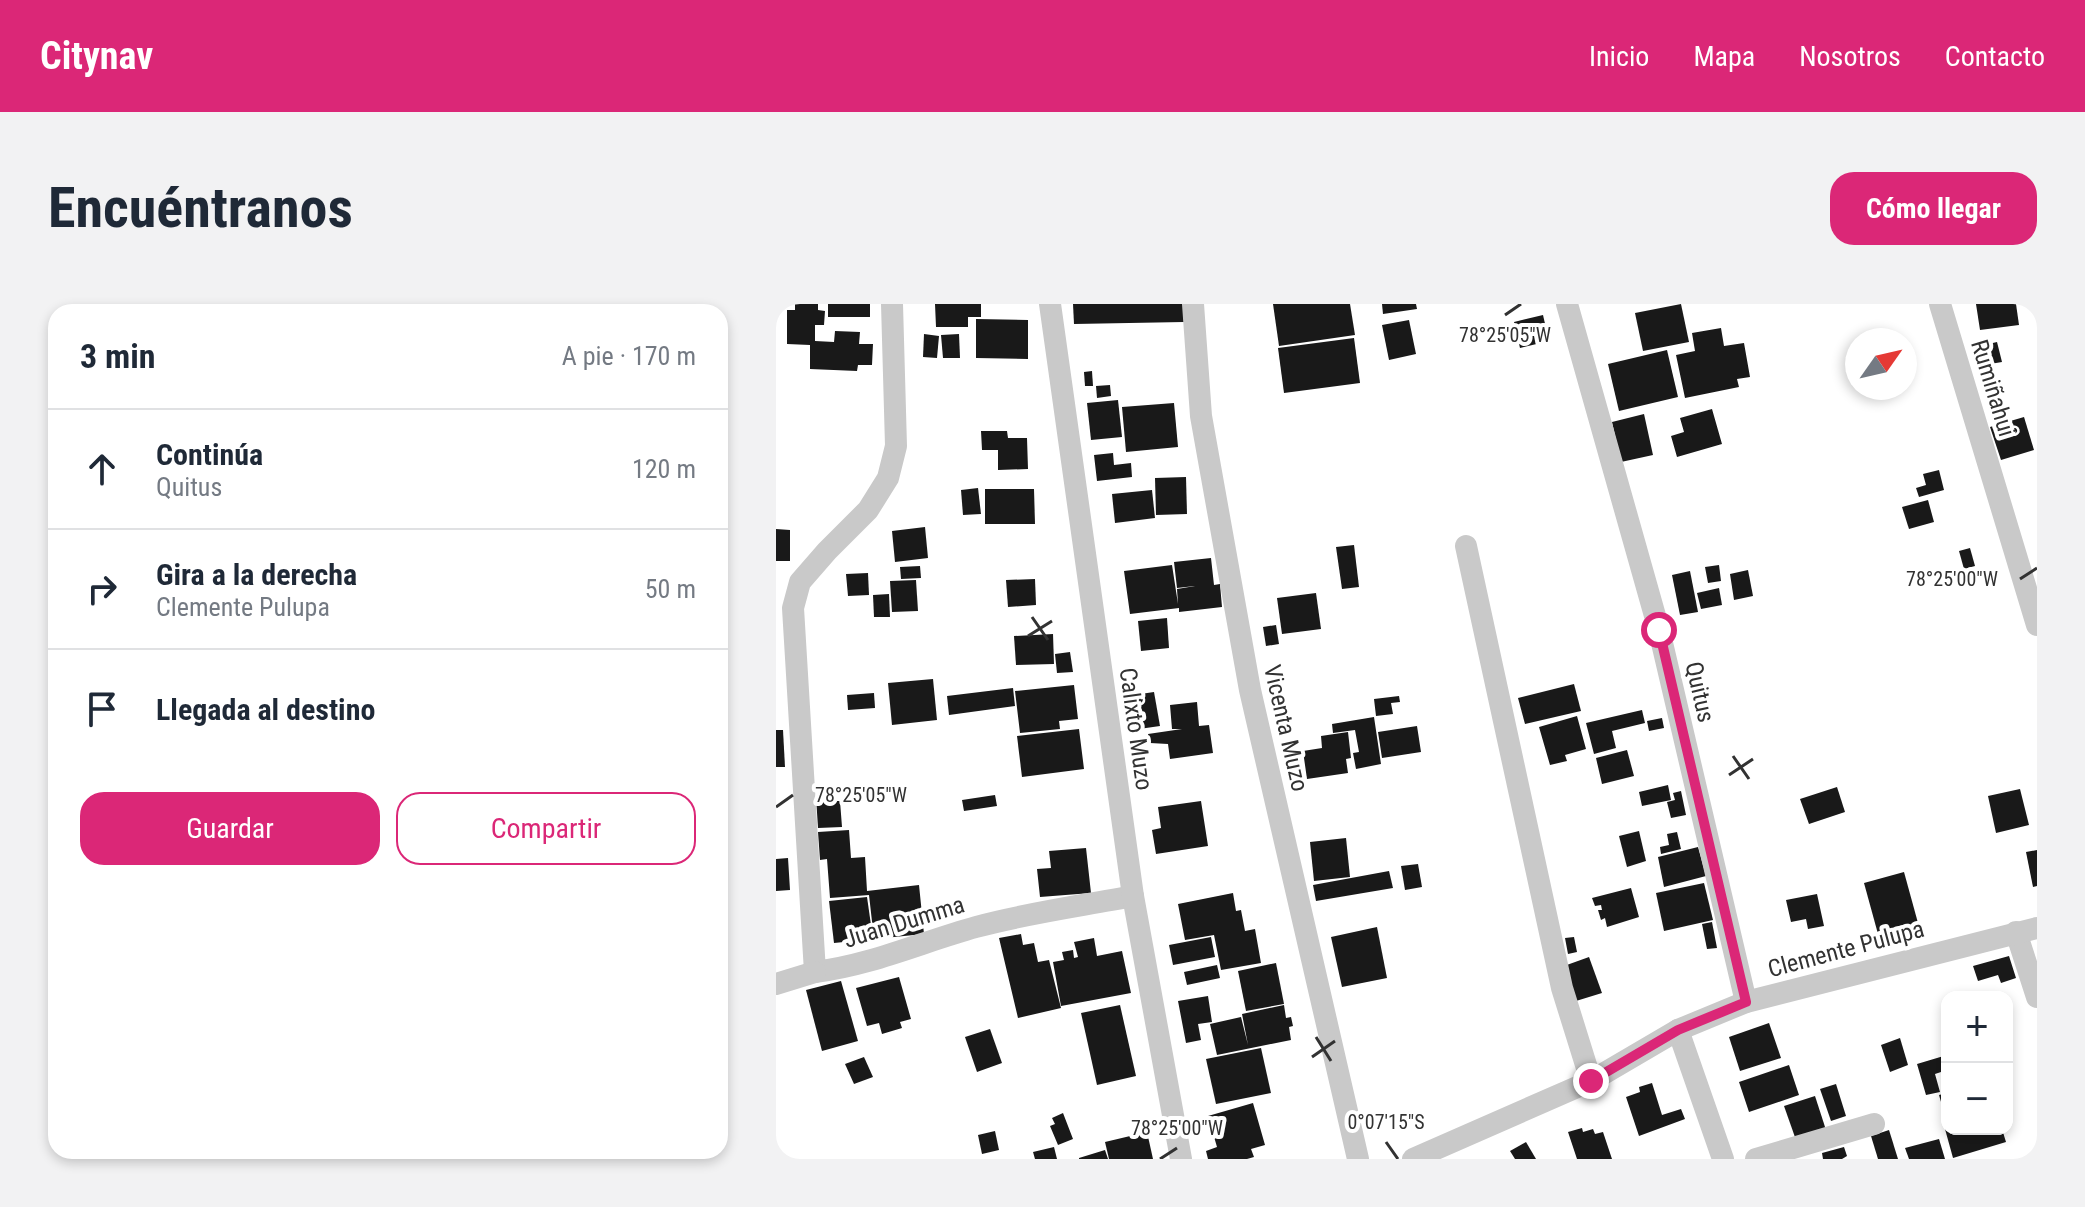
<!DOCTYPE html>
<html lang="es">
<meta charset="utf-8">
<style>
body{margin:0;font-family:"Roboto Condensed",sans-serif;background:#f2f2f3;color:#1f2937}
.controls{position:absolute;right:24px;bottom:24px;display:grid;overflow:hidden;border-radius:16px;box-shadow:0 4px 12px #0003}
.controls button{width:72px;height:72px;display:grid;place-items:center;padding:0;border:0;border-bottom:2px solid #e0e1e3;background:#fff;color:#1f2937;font:40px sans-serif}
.compass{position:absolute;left:1069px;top:24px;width:72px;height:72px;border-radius:50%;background:#fff;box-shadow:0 4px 12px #0003;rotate:56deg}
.stop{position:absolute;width:24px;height:24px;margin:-18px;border:6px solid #db2777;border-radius:50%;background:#fff}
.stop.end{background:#db2777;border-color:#fff;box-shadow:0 2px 8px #0008}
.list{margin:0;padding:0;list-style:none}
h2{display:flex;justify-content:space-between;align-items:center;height:104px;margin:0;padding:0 32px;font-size:34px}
h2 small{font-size:26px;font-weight:400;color:#747a83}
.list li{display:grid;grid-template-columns:52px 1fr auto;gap:24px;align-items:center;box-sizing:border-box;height:120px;padding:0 32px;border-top:2px solid #e0e1e3}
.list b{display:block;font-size:30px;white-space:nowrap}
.list p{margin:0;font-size:26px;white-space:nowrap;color:#747a83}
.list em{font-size:26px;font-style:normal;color:#747a83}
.actions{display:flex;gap:16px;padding:24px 32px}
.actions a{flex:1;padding:18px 0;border:2px solid #db2777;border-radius:24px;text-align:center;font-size:28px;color:#db2777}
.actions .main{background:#db2777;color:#fff}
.icon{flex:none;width:44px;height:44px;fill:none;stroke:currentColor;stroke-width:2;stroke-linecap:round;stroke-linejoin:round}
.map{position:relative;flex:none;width:1261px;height:855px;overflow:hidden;border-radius:24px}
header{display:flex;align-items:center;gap:48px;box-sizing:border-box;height:112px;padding:0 40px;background:#db2777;color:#fff}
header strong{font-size:38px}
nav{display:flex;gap:44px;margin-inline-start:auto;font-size:28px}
.intro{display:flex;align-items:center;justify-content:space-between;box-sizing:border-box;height:192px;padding:0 48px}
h1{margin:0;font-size:56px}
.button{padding:20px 36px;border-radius:24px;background:#db2777;color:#fff;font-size:28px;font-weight:700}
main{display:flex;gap:48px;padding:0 48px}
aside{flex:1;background:#fff;border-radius:24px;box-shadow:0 4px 12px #0003}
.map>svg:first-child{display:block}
</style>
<header>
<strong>Citynav</strong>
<nav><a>Inicio</a><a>Mapa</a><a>Nosotros</a><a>Contacto</a></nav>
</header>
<div class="intro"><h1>Encuéntranos</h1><a class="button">Cómo llegar</a></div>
<main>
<aside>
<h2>3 min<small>A pie · 170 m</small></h2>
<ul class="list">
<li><svg class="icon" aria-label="ahead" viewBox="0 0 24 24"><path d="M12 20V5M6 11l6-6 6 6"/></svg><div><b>Continúa</b><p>Quitus</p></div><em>120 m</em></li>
<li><svg class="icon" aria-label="right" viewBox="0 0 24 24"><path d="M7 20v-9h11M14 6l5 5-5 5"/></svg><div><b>Gira a la derecha</b><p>Clemente Pulupa</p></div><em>50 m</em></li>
<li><svg class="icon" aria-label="arrive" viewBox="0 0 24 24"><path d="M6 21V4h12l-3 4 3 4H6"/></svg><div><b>Llegada al destino</b></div></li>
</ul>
<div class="actions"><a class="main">Guardar</a><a>Compartir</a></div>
</aside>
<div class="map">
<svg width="1261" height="855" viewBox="0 0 1261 855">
<rect width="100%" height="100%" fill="#fff"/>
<g fill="#191919">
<polygon points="19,0 42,0 42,6 49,7 48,21 39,21 39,37 58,38 59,27 84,28 83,40 97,40 96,61 82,61 81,67 34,65 34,41 11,40 11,6 19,6"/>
<rect x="52" y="0" width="42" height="13"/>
<polygon points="159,0 205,0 205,13 192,13 192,23 160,23"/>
<polygon points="297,0 407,0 408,18 298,20"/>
<polygon points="497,0 574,0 579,31 503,42"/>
<polygon points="606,0 640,0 641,5 607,10"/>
<polygon points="905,0 913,38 867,47 859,9"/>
<polygon points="1200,0 1240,0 1243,21 1204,26"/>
<polygon points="767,11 773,37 744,44 738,18"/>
<polygon points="200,15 252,16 252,55 200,54"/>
<polygon points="633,16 640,50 613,56 606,21"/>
<polygon points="945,24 948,42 968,39 974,73 961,75 963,83 909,94 900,51 919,47 916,29"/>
<polygon points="148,30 163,32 161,54 147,53"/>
<polygon points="183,30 184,54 167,54 165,31"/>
<polygon points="578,34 584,79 508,89 502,44"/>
<polygon points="1221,38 1226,58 1208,61 1204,42"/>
<polygon points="891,46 902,93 843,107 832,60"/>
<polygon points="316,67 317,82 309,82 308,68"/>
<polygon points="334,81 335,92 321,94 320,82"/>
<polygon points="342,96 346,133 315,136 311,99"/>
<polygon points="398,99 402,143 350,148 346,103"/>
<polygon points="936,105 946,140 901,153 895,132 908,128 904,114"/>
<polygon points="868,110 877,151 845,158 836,118"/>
<polygon points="1248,113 1258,146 1225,156 1214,123"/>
<polygon points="205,127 231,127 232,134 251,134 252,165 222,166 222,146 206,146"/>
<polygon points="337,149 338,161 355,159 356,173 321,177 318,151"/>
<polygon points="1163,166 1168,186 1143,193 1140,184 1150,181 1147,170"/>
<polygon points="410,173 411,210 380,211 379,174"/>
<polygon points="202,184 205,210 187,211 185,186"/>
<polygon points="209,185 258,185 259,220 209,220"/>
<polygon points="376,186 379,214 339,219 336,190"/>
<polygon points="1152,196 1158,218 1133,225 1126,203"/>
<polygon points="149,223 152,254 119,258 116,227"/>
<polygon points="0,225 14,226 14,257 0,257"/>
<polygon points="578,241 583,283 566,285 560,243"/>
<polygon points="1194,244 1199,262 1188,265 1183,247"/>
<polygon points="435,254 438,281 444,280 446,303 403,308 403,304 354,310 348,267 396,261 402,300 401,285 419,282 401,284 398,258"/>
<polygon points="943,261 945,277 932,279 929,263"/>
<polygon points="144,262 145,274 125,275 124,263"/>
<polygon points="972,266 977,292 958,296 954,270"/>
<polygon points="914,267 922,308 904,311 896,271"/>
<polygon points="92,269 93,291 72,292 70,270"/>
<polygon points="259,275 260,301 232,303 230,276"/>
<polygon points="140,276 142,307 116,308 114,277"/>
<polygon points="943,284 946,301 925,305 921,289"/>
<polygon points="540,289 545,325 506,330 501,294"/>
<polygon points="113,290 114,313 98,313 97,291"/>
<polygon points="391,314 393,344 365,347 362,317"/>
<polygon points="500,321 503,340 490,342 487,323"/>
<polygon points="277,330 278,360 240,361 238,332"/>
<polygon points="294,348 297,368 281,369 279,350"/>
<polygon points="157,375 161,416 116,421 112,379"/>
<polygon points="798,380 805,407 749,420 742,394"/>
<polygon points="298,381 302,415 283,417 284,425 244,429 239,387"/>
<polygon points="237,384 239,402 173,411 171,392"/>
<polygon points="378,388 384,422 356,426 351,392"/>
<polygon points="98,389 99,404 72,406 71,391"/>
<polygon points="623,392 624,398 615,399 617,410 600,412 598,395"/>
<polygon points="421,398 423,422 433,421 437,449 394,455 392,440 374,439 372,430 406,425 396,425 394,401"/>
<polygon points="866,406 869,419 836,427 840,444 818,450 810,419"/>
<polygon points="801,412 810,445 789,451 791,457 774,461 763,423"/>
<polygon points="598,413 605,460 580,465 577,449 583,448 579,426 557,429 556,420"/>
<polygon points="886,414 888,424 873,427 871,417"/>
<polygon points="641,422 645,448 606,454 602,428"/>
<polygon points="303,425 308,465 246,473 241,432"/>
<polygon points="0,426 7,426 9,463 0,463"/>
<polygon points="572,428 575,454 570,455 572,469 531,475 527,447 546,444 545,432"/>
<polygon points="851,446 858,472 826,480 820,454"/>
<polygon points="892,481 895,496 866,502 863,488"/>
<polygon points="1061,483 1069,508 1033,520 1024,495"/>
<polygon points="1244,485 1253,521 1220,529 1212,492"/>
<polygon points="905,487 910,511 895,514 891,498 899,496 897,489"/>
<polygon points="60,491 60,497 64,497 66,523 42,524 40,493"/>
<polygon points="219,491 221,502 188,507 186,496"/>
<polygon points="425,497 432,542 380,550 376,526 385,524 382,503"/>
<polygon points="73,526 75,554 89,553 91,587 143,581 148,630 98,635 93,591 54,594 51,555 44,556 42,528"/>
<polygon points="863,527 870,557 851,563 843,532"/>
<polygon points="901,528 905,545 885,550 884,543 893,541 891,530"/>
<polygon points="570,534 574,573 538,577 534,538"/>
<polygon points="922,543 930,572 888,583 882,553"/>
<polygon points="310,544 315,589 264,593 261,565 275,564 273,547"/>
<polygon points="1261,546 1261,582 1257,583 1250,548"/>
<polygon points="12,554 14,586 0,587 0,555"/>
<polygon points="642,560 646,583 629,586 625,562"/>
<polygon points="613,567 617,584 540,597 537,581"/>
<polygon points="1128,568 1142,619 1102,630 1088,579"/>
<polygon points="928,579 937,616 888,627 880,589"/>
<polygon points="855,584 863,613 831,623 829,614 825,616 822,606 826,606 825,601 819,602 816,594"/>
<polygon points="457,589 460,607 465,606 469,627 479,625 485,659 445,666 438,631 409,636 402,600"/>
<polygon points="1041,590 1048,622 1032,625 1030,615 1015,618 1010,596"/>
<polygon points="91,593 97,635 58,639 53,597"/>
<polygon points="936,618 941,644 931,645 926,620"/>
<polygon points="601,623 611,674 566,683 555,633"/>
<polygon points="245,630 247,641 258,639 262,658 273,656 285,704 242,714 223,634"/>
<polygon points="435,633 439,653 397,661 393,641"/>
<polygon points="798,633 801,648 792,650 789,634"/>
<polygon points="318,634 321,652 346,647 355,689 285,702 277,658 288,656 286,648 297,646 298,654 302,653 298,638"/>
<polygon points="1233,652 1240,674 1225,679 1222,671 1202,677 1197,662"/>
<polygon points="813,653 826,689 800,697 788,662"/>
<polygon points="500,659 508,700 470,707 462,667"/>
<polygon points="441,661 444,674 411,681 408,668"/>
<polygon points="123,673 135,715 124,718 126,724 106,730 103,719 91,722 80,684"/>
<polygon points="65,677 82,737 46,747 30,686"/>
<polygon points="432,692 436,718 422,720 425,736 410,739 402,697"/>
<polygon points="344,701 360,772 321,781 305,709"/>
<polygon points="508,701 510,714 515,713 517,722 513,723 515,736 441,751 434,720 465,713 472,741 466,710"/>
<polygon points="993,719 1005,754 964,767 953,733"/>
<polygon points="214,725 226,759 201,768 189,733"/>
<polygon points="1124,734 1132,761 1114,768 1105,741"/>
<polygon points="485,744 495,789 440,800 430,755"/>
<polygon points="1171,751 1171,766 1159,770 1164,788 1150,791 1141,760"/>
<polygon points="88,753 97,773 78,780 69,760"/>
<polygon points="1013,761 1023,791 973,808 963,778"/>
<polygon points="876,779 886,811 905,805 909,815 863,832 850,793 864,788 863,783"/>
<polygon points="1060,780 1070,812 1055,817 1044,785"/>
<polygon points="1171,789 1171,815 1170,815 1163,791"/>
<polygon points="1039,792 1050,826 1020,836 1008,802"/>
<polygon points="477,799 489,841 475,845 478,853 471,855 432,855 430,847 441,843 432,812"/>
<polygon points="287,809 297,835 282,841 274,822 279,820 276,814"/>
<polygon points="806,824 807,828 817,825 819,830 827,828 836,855 801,855 792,828"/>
<polygon points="1169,825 1226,825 1230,838 1177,854"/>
<polygon points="1113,826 1122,855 1102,855 1095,832"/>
<polygon points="219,827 223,846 206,850 202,831"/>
<polygon points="371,828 377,855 333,855 329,838"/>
<polygon points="1163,835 1169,855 1133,855 1129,844"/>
<polygon points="750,838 760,855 739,855 734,847"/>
<polygon points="278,843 281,855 259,855 257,848"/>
<polygon points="1068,843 1071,852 1066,855 1047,855 1046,849"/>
<polygon points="329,846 332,855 303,855 303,854"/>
</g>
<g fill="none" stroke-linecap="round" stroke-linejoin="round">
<g stroke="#c9c9c9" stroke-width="22">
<path d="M 116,0 L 120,142 L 112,174 L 92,206 L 51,247 L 24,278 L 17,304 L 39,668 C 95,661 146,638 200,623 C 251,609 305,602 357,592"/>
<polyline points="274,0 357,592 405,855"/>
<polyline points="417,0 425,112 474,386 582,855"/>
<polyline points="791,0 883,326 970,698"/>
<polyline points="1164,0 1261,321"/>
<polyline points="690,242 786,684 815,777"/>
<polyline points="1240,628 1261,693"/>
<polyline points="0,680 39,668"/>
<polyline points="902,726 947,855"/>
<polyline points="637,855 815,777 902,726 970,698 1261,624"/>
<polyline points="980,855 1098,820"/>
</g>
</g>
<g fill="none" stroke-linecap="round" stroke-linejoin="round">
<polyline stroke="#db2777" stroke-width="10" points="815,777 902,726 970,698 883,326"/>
</g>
<path fill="none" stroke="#323232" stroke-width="3" d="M 729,11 L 745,0M 1244,275 L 1261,264M 256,313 L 272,336M 252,332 L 276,317M 957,452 L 973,475M 953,471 L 977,455M 0,503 L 17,491M 540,733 L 555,757M 536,753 L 559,737M 610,838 L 622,855M 384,855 L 401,844"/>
<g text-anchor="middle" stroke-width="8" stroke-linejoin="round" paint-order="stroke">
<g font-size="24" fill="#323232" stroke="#fff">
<text transform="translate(1217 84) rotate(73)" y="8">Rumiñahui</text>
<text transform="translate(924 388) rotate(77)" y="8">Quitus</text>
<text transform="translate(510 424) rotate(77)" y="8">Vicenta Muzo</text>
<text transform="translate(360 425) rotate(82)" y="8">Calixto Muzo</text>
<text transform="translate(128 618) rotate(-17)" y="8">Juan Dumma</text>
<text transform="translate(1070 645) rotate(-15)" y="8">Clemente Pulupa</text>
</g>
</g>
<g font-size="20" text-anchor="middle" fill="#323232" stroke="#fff" stroke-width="8" stroke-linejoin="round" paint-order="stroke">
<text x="729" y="38">78°25'05"W</text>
<text x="1176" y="282">78°25'00"W</text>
<text x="85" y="498">78°25'05"W</text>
<text x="610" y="825">0°07'15"S</text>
<text x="401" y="831">78°25'00"W</text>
</g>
</svg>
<div class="controls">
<button>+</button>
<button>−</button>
</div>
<svg class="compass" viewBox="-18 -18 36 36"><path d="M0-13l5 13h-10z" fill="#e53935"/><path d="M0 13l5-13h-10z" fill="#747a83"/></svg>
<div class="stop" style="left:883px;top:326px"></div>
<div class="stop end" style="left:815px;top:777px"></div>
</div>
</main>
